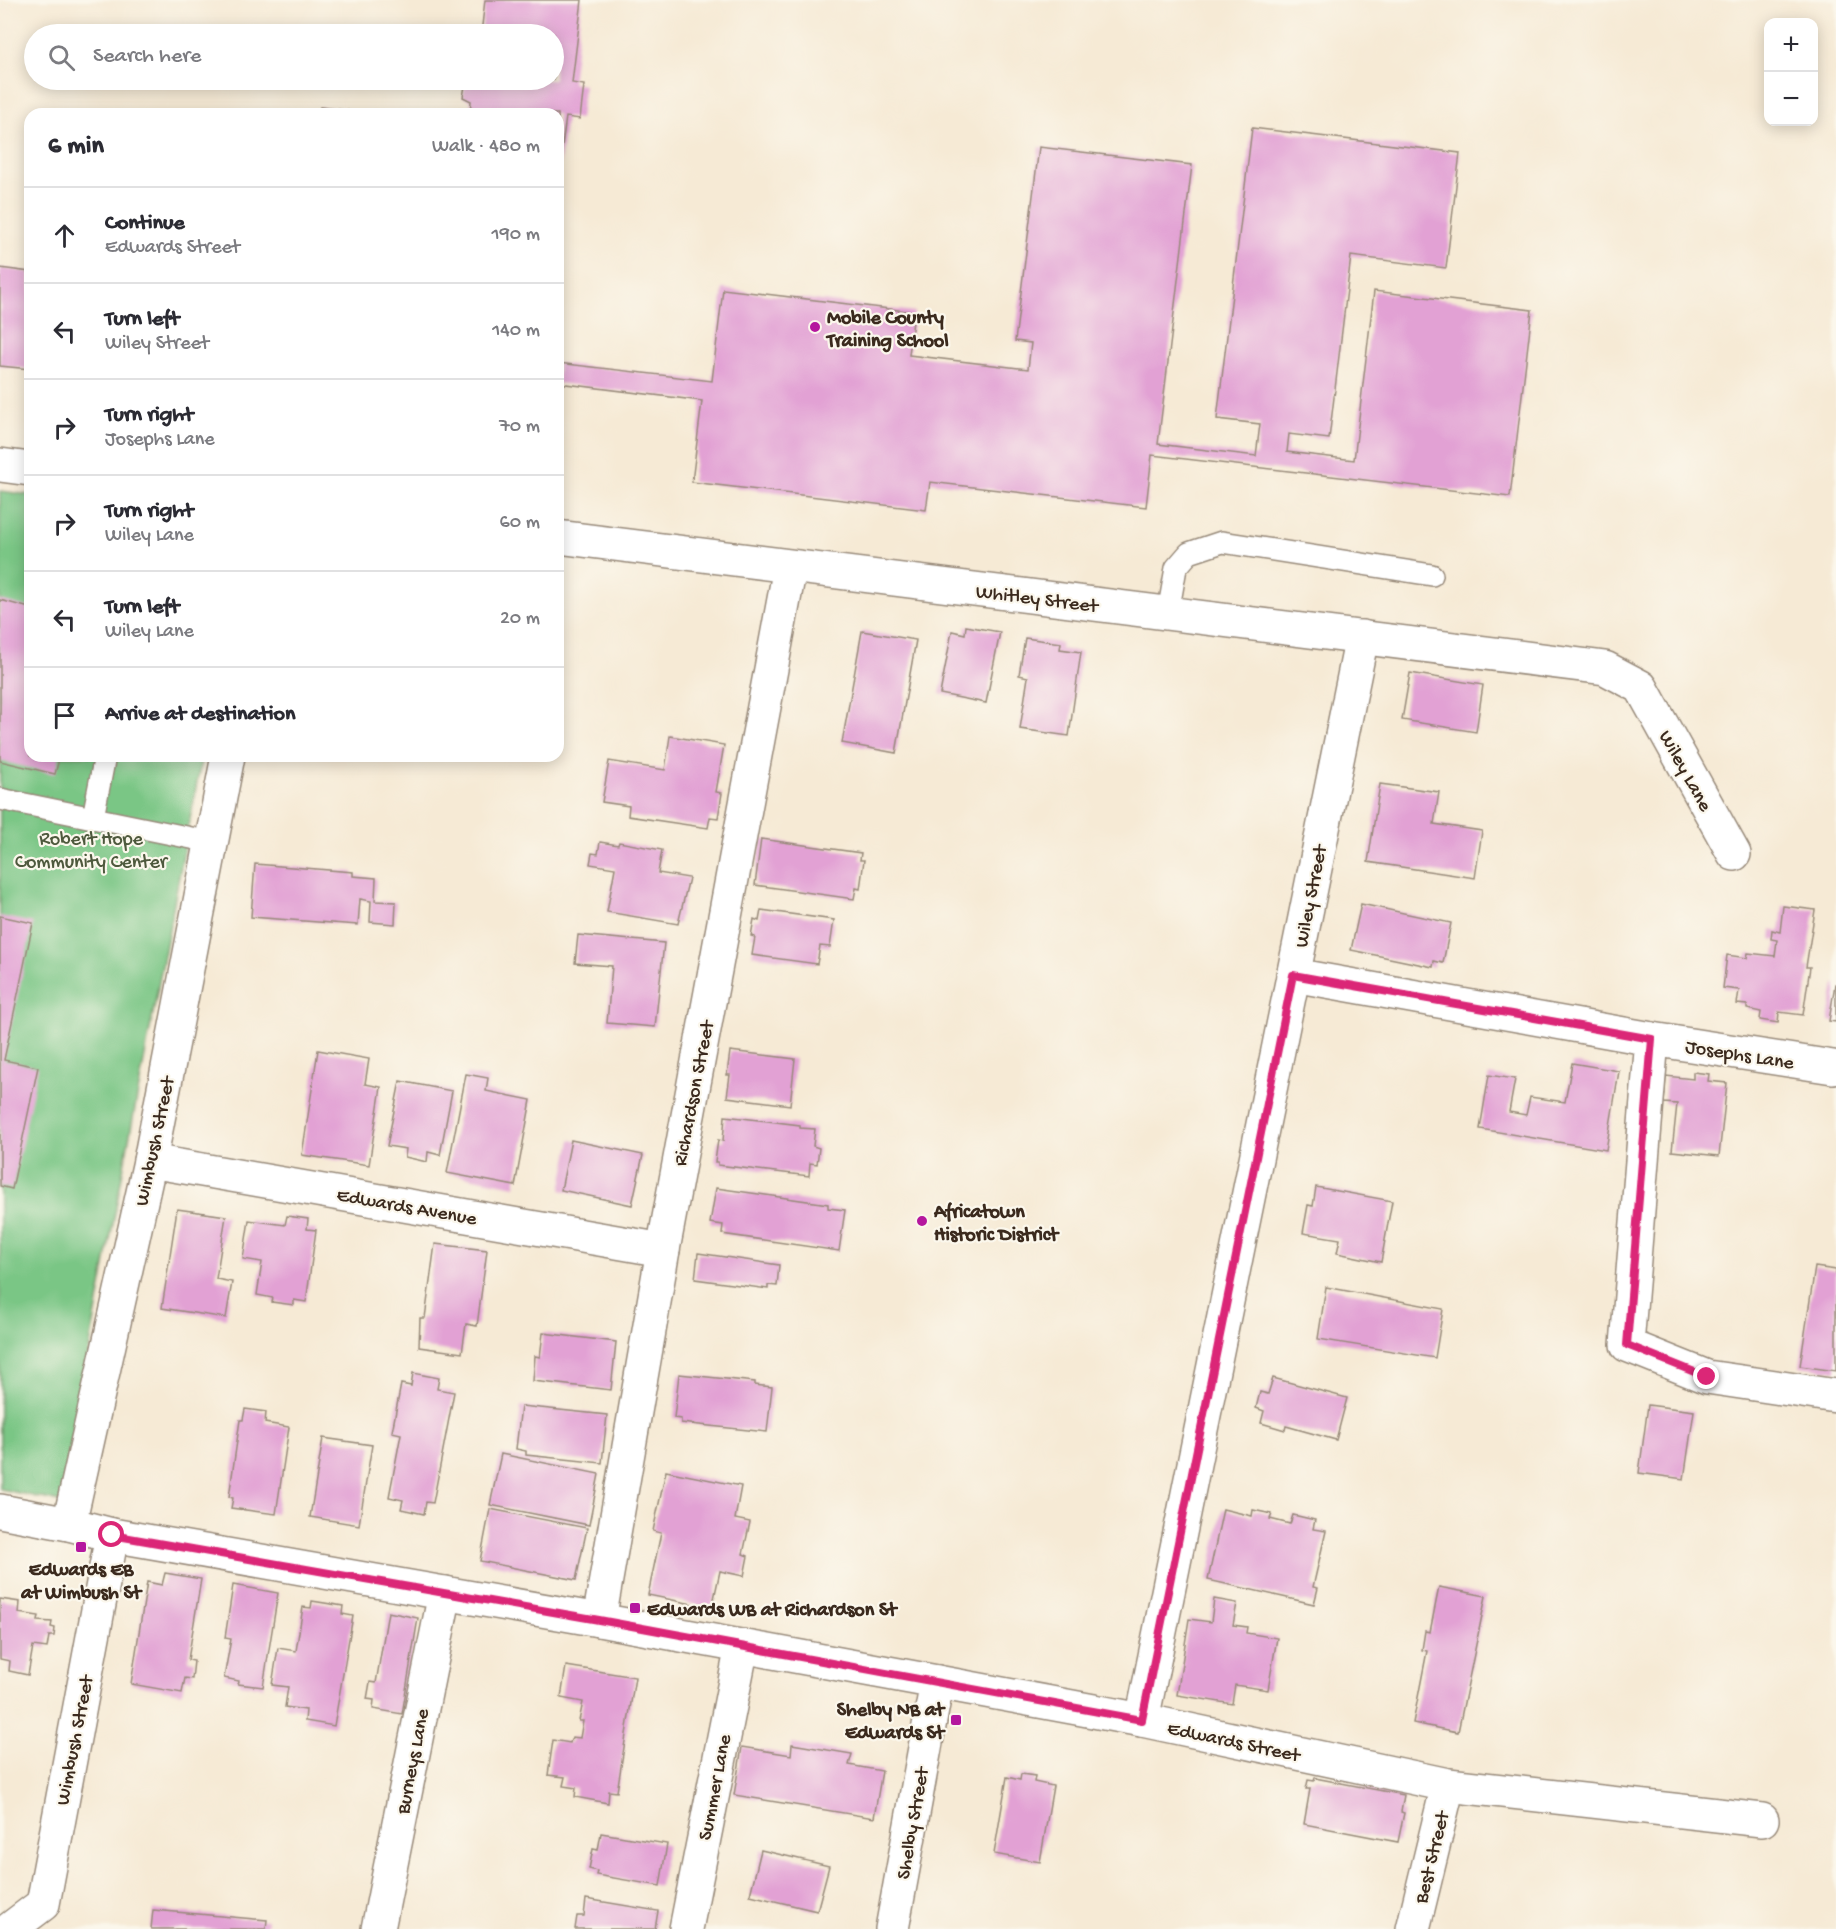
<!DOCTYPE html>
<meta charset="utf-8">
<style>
body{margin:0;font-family:"Gochi Hand",sans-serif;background:#f7f7f7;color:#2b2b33}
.controls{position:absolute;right:18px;top:18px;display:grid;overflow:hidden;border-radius:12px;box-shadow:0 3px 15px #0003}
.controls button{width:54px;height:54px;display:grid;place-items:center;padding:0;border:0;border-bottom:2px solid #e1e1e2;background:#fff;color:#2b2b33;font:30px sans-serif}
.stop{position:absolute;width:18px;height:18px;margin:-14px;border:4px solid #db2777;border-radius:50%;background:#fff}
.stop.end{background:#db2777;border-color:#fff;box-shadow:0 2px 6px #0008}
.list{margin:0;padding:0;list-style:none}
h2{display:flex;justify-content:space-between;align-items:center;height:78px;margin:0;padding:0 24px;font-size:26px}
h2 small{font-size:20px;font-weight:400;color:#7c7c81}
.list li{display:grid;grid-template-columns:39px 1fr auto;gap:18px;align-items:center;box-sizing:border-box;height:96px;padding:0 24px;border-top:2px solid #e1e1e2}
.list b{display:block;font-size:22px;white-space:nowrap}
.list p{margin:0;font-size:20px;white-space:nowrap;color:#7c7c81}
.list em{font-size:20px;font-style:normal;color:#7c7c81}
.icon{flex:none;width:33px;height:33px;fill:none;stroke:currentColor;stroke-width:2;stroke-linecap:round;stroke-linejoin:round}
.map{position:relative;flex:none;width:1836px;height:1929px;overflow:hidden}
.search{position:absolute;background:#fff;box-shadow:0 3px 15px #0003;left:24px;top:24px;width:540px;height:66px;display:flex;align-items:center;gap:15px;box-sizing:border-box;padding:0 21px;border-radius:33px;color:#7c7c81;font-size:22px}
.panel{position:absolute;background:#fff;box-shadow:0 3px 15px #0003;left:24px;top:108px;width:540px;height:654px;border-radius:18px}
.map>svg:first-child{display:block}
</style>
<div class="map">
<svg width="1836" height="1929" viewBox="0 0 1836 1929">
<rect width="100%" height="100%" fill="#fbf7ec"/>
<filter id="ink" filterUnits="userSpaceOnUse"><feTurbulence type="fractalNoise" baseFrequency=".0167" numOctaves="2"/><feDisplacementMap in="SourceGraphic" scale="12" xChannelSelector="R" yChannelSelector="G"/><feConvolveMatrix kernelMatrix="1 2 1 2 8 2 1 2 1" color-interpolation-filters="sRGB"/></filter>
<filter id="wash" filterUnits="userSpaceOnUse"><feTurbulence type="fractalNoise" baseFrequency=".008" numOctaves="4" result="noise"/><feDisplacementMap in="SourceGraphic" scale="24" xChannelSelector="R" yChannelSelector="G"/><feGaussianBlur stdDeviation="1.35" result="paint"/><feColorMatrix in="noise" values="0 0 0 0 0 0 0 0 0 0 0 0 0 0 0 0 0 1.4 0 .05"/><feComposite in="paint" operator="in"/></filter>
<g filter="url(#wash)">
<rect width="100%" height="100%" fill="#f6ead5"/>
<polygon fill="#7ac685" stroke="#5a7852" stroke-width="1.5" points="0,491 30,495 30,756 202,756 60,1502 0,1489"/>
<g id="blocks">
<g fill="#e2a1d4">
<polygon points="485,0 582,0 572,83 584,85 580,119 566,117 559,168 558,114 470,114 471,101 463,97 466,80 554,80 554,34 481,34"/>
<polygon points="320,107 367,113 367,114 319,114"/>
<polygon points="1252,128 1460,153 1446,268 1351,256 1329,439 1289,434 1287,452 1354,460 1374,291 1532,310 1510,497 1152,455 1146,507 930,482 926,510 692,482 702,401 558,383 558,363 712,381 723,289 914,312 909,355 1028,369 1031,343 1015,341 1039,147 1192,165 1158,444 1256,456 1260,424 1217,419"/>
<polygon points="0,268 30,272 30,369 0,366"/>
<polygon points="0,600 30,608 30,756 60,756 55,774 0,761"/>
<polygon points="966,626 1000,632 986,703 940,694 952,631 965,634"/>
<polygon points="862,631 916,640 896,753 842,743"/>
<polygon points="1025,638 1061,643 1060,649 1081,652 1069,736 1020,729 1028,677 1019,675"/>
<polygon points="1410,673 1483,685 1476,732 1402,720"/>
<polygon points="670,736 724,745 716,792 722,793 718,818 710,817 708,828 628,816 629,806 602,802 609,761 665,770"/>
<polygon points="1380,784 1439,792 1434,824 1482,831 1475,878 1368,862"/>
<polygon points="761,839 861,853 860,860 864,860 860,889 856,888 854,899 755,885"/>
<polygon points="600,842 618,845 619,842 662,850 658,873 689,878 678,924 607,912 615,868 590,864 592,853 598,854"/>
<polygon points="255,864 353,872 353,876 376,878 375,901 396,902 395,924 370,922 371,901 360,899 358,925 251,917"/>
<polygon points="1361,904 1451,923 1443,963 1434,961 1433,967 1351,950"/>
<polygon points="1783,906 1815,910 1806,967 1810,967 1803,1015 1779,1012 1778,1023 1760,1020 1761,1012 1747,1009 1747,1005 1737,1004 1739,990 1723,988 1727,955 1747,958 1748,953 1775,956 1777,940 1771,939 1772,930 1780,932"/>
<polygon points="761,910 834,920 830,947 820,946 817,964 752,955 755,937 751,936 754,919 759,921"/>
<polygon points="0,916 33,923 4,1060 38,1067 12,1189 0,1186"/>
<polygon points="578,935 664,943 655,1027 607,1023 612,966 575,963"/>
<polygon points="1835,984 1836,984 1836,1022 1829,1021"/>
<polygon points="318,1050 369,1059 365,1084 381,1087 369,1165 302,1155"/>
<polygon points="730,1051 795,1059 790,1105 727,1097 730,1075 727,1075"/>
<polygon points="1572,1063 1619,1071 1606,1150 1480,1129 1489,1075 1515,1079 1509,1112 1526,1115 1530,1097 1565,1102"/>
<polygon points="1693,1072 1709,1074 1708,1081 1727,1083 1719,1156 1672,1151 1677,1104 1664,1103 1666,1076 1693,1079"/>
<polygon points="466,1074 488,1078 486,1091 531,1100 515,1186 447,1173"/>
<polygon points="400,1081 452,1091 440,1155 428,1152 427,1162 405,1157 406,1149 387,1146"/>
<polygon points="725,1116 800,1125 800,1128 815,1129 813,1146 819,1148 817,1164 810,1163 809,1176 718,1165 718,1162 715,1162 718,1140 723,1141"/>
<polygon points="571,1140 643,1155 632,1205 561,1190"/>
<polygon points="1316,1187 1392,1201 1381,1262 1337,1253 1340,1239 1303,1233 1308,1205 1313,1206"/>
<polygon points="716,1188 828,1204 828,1208 845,1210 839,1251 722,1234 723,1225 710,1223"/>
<polygon points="177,1209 226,1216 216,1279 232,1282 226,1318 162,1308"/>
<polygon points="287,1216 308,1219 307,1229 316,1230 306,1302 294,1300 294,1305 272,1302 273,1298 257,1295 262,1262 243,1259 249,1220 285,1225"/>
<polygon points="435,1244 487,1250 477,1326 466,1324 462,1353 419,1347 420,1318 425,1318"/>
<polygon points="698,1253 779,1265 777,1286 768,1285 768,1289 695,1279"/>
<polygon points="1815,1267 1836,1270 1836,1371 1800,1366"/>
<polygon points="1326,1287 1443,1309 1435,1358 1318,1339"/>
<polygon points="543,1333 616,1342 611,1390 533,1381 535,1356 540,1357"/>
<polygon points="413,1373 439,1378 437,1389 454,1392 433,1503 426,1502 424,1514 401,1509 403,1500 389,1497 401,1434 392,1432 401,1384 411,1386"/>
<polygon points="679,1374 755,1382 755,1385 772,1387 767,1432 681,1423 681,1419 674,1418"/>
<polygon points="1273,1378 1347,1398 1336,1440 1286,1426 1285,1430 1261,1423 1264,1411 1256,1408 1260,1392 1268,1394"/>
<polygon points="1648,1405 1694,1411 1684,1479 1639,1473"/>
<polygon points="521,1406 607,1415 602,1463 526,1455 526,1451 516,1449"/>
<polygon points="245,1409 266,1412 265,1423 289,1427 276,1514 231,1508 233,1498 229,1497 240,1420 243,1420"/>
<polygon points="323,1438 372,1445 359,1525 310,1517"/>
<polygon points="501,1454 599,1474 589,1525 490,1505"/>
<polygon points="666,1471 741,1486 735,1519 750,1522 743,1554 748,1556 744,1576 720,1571 712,1608 648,1595 661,1533 653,1531"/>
<polygon points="490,1509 587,1528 576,1580 480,1561"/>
<polygon points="1223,1509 1252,1516 1253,1510 1272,1514 1270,1519 1290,1524 1293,1515 1315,1520 1313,1529 1326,1531 1313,1587 1318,1588 1314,1604 1208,1580"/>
<polygon points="165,1573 201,1579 188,1660 194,1661 192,1679 185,1678 182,1693 131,1684 147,1582 162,1585"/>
<polygon points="233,1585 278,1593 263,1687 238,1684 239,1681 224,1678 231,1639 225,1638"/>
<polygon points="1439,1587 1486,1596 1458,1732 1413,1723 1427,1651 1422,1650 1425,1631 1430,1632"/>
<polygon points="0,1599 20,1602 19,1613 39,1616 38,1621 52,1622 51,1627 55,1628 54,1636 49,1636 47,1648 33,1646 28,1675 9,1671 10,1661 0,1659"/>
<polygon points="1214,1599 1237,1603 1233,1625 1247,1627 1246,1633 1277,1638 1268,1690 1235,1685 1232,1704 1177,1695 1189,1619 1211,1622"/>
<polygon points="312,1601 343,1606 342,1614 353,1616 334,1726 305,1721 306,1710 285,1707 288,1687 272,1685 278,1648 296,1651 303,1607 311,1608"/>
<polygon points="388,1612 418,1618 402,1714 373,1709 374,1700 367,1699 370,1682 376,1683"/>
<polygon points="566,1666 635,1677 617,1792 609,1791 608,1803 575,1797 576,1788 563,1786 565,1777 548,1775 553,1740 570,1743 572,1737 580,1738 583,1721 579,1721 583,1702 561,1698"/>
<polygon points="792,1744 852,1754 849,1765 882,1771 874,1818 734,1795 742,1747 791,1755"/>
<polygon points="1021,1774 1035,1776 1034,1782 1053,1786 1040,1862 994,1854 1007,1777 1020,1780"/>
<polygon points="1315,1778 1404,1795 1401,1812 1404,1813 1398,1842 1304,1824 1310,1789 1306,1789 1308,1780 1314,1781"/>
<polygon points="601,1833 667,1844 660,1886 596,1875 597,1871 589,1869 593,1849 598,1850"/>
<polygon points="761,1850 829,1866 817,1911 750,1895"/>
<polygon points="586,1899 658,1911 655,1929 575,1929 577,1916 584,1916"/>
<polygon points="153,1910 267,1920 266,1929 151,1929"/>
</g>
</g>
</g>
<g filter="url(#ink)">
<use href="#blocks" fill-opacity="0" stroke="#988a7a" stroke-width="1.5"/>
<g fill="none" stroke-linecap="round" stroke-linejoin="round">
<defs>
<g id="service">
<polyline points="1168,613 1176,568 1189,553 1222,542 1432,575"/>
<polyline points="0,799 211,842"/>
<polyline points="93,817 105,756"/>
</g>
<g id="minor">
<polyline points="0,465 30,469"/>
<polyline points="558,537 1605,668 1641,687 1734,854"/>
<polyline points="1293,975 1652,1039 1833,1067"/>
<polyline points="1652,1039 1627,1345 1707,1377 1836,1396"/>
<polyline points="150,1161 663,1250"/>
<polyline points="69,1524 150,1161 228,756"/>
<polyline points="599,1620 663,1250 790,567"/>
<polyline points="937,1682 1142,1720 1448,1785 1762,1820"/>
<polyline points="1142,1720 1362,637"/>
<polyline points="10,1929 43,1904 112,1535"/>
<polyline points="378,1929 445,1593"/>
<polyline points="686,1929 742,1646"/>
<polyline points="1413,1929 1448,1785"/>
</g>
<polyline id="tertiary" points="0,1511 69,1524 112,1535 599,1620 937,1682 892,1929"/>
</defs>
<use href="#service" stroke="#988a7a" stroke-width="24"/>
<use href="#minor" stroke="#988a7a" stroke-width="36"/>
<use href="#tertiary" stroke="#988a7a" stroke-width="36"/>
<use href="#service" stroke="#fff" stroke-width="21"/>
<use href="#minor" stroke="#fff" stroke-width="33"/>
<use href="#tertiary" stroke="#fff" stroke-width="33"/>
</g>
</g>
<g fill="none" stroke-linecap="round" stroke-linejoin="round" filter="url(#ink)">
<polyline stroke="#db2777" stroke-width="8" points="112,1535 599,1620 1142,1720 1293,975 1652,1039 1627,1345 1707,1377"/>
</g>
<g fill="#b5179e" stroke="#fbf7ec" stroke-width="2">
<circle cx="815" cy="327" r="6"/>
<circle cx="922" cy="1221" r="6"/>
<rect x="75" y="1541" width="12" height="12" rx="3"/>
<rect x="629" y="1602" width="12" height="12" rx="3"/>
<rect x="950" y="1714" width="12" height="12" rx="3"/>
</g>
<g text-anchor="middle" stroke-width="4.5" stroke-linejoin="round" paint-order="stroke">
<g font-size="20" font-weight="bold" fill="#3b2a1e" stroke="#fbf7ec" text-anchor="start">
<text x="827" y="323">Mobile County<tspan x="827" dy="23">Training School</tspan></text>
<text x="934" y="1217">Africatown<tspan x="934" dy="23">Historic District</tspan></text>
<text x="81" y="1575" text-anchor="middle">Edwards EB<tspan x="81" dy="23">at Wimbush St</tspan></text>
<text x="647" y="1615">Edwards WB at Richardson St</text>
<text x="944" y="1715" text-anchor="end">Shelby NB at<tspan x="944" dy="23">Edwards St</tspan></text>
</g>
<g font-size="20" fill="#3b2a1e" stroke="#fbf7ec">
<text transform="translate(1037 597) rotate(7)" y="7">Whitley Street</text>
<text transform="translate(1687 770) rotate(61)" y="7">Wiley Lane</text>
<text transform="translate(1309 896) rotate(-79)" y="7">Wiley Street</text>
<text transform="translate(1740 1053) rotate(9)" y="7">Josephs Lane</text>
<text transform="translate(692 1093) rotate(-79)" y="7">Richardson Street</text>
<text transform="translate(153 1141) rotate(-78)" y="7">Wimbush Street</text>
<text transform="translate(407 1205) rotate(10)" y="7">Edwards Avenue</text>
<text transform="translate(73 1740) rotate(-79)" y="7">Wimbush Street</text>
<text transform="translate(1234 1740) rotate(12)" y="7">Edwards Street</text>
<text transform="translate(411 1761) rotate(-79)" y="7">Burneys Lane</text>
<text transform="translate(713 1787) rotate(-79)" y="7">Summer Lane</text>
<text transform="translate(911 1823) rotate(-80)" y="7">Shelby Street</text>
<text transform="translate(1430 1857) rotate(-76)" y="7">Best Street</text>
</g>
<g font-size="20" fill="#4e593d" stroke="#fbf7ec">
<text x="91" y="844">Robert Hope<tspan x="91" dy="23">Community Center</tspan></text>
</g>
</g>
</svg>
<div class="controls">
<button>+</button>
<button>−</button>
</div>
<div class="stop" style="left:112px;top:1535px"></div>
<div class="stop end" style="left:1707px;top:1377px"></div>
<div class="search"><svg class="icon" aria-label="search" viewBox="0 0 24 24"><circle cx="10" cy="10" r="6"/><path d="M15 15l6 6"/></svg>Search here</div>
<section class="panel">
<h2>6 min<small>Walk · 480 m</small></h2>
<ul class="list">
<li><svg class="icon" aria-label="ahead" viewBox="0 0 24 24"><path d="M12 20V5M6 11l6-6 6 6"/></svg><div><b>Continue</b><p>Edwards Street</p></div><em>190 m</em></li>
<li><svg class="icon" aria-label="left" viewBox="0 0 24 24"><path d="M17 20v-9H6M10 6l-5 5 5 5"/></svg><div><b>Turn left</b><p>Wiley Street</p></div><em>140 m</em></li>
<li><svg class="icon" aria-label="right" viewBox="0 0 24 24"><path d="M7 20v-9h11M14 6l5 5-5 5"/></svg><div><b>Turn right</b><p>Josephs Lane</p></div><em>70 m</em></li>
<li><svg class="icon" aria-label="right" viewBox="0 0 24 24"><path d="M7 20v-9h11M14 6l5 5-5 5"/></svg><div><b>Turn right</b><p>Wiley Lane</p></div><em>60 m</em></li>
<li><svg class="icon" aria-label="left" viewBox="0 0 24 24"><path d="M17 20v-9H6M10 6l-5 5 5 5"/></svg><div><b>Turn left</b><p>Wiley Lane</p></div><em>20 m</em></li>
<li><svg class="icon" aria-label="arrive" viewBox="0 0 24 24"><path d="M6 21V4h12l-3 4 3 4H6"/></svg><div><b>Arrive at destination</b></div></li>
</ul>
</section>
</div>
